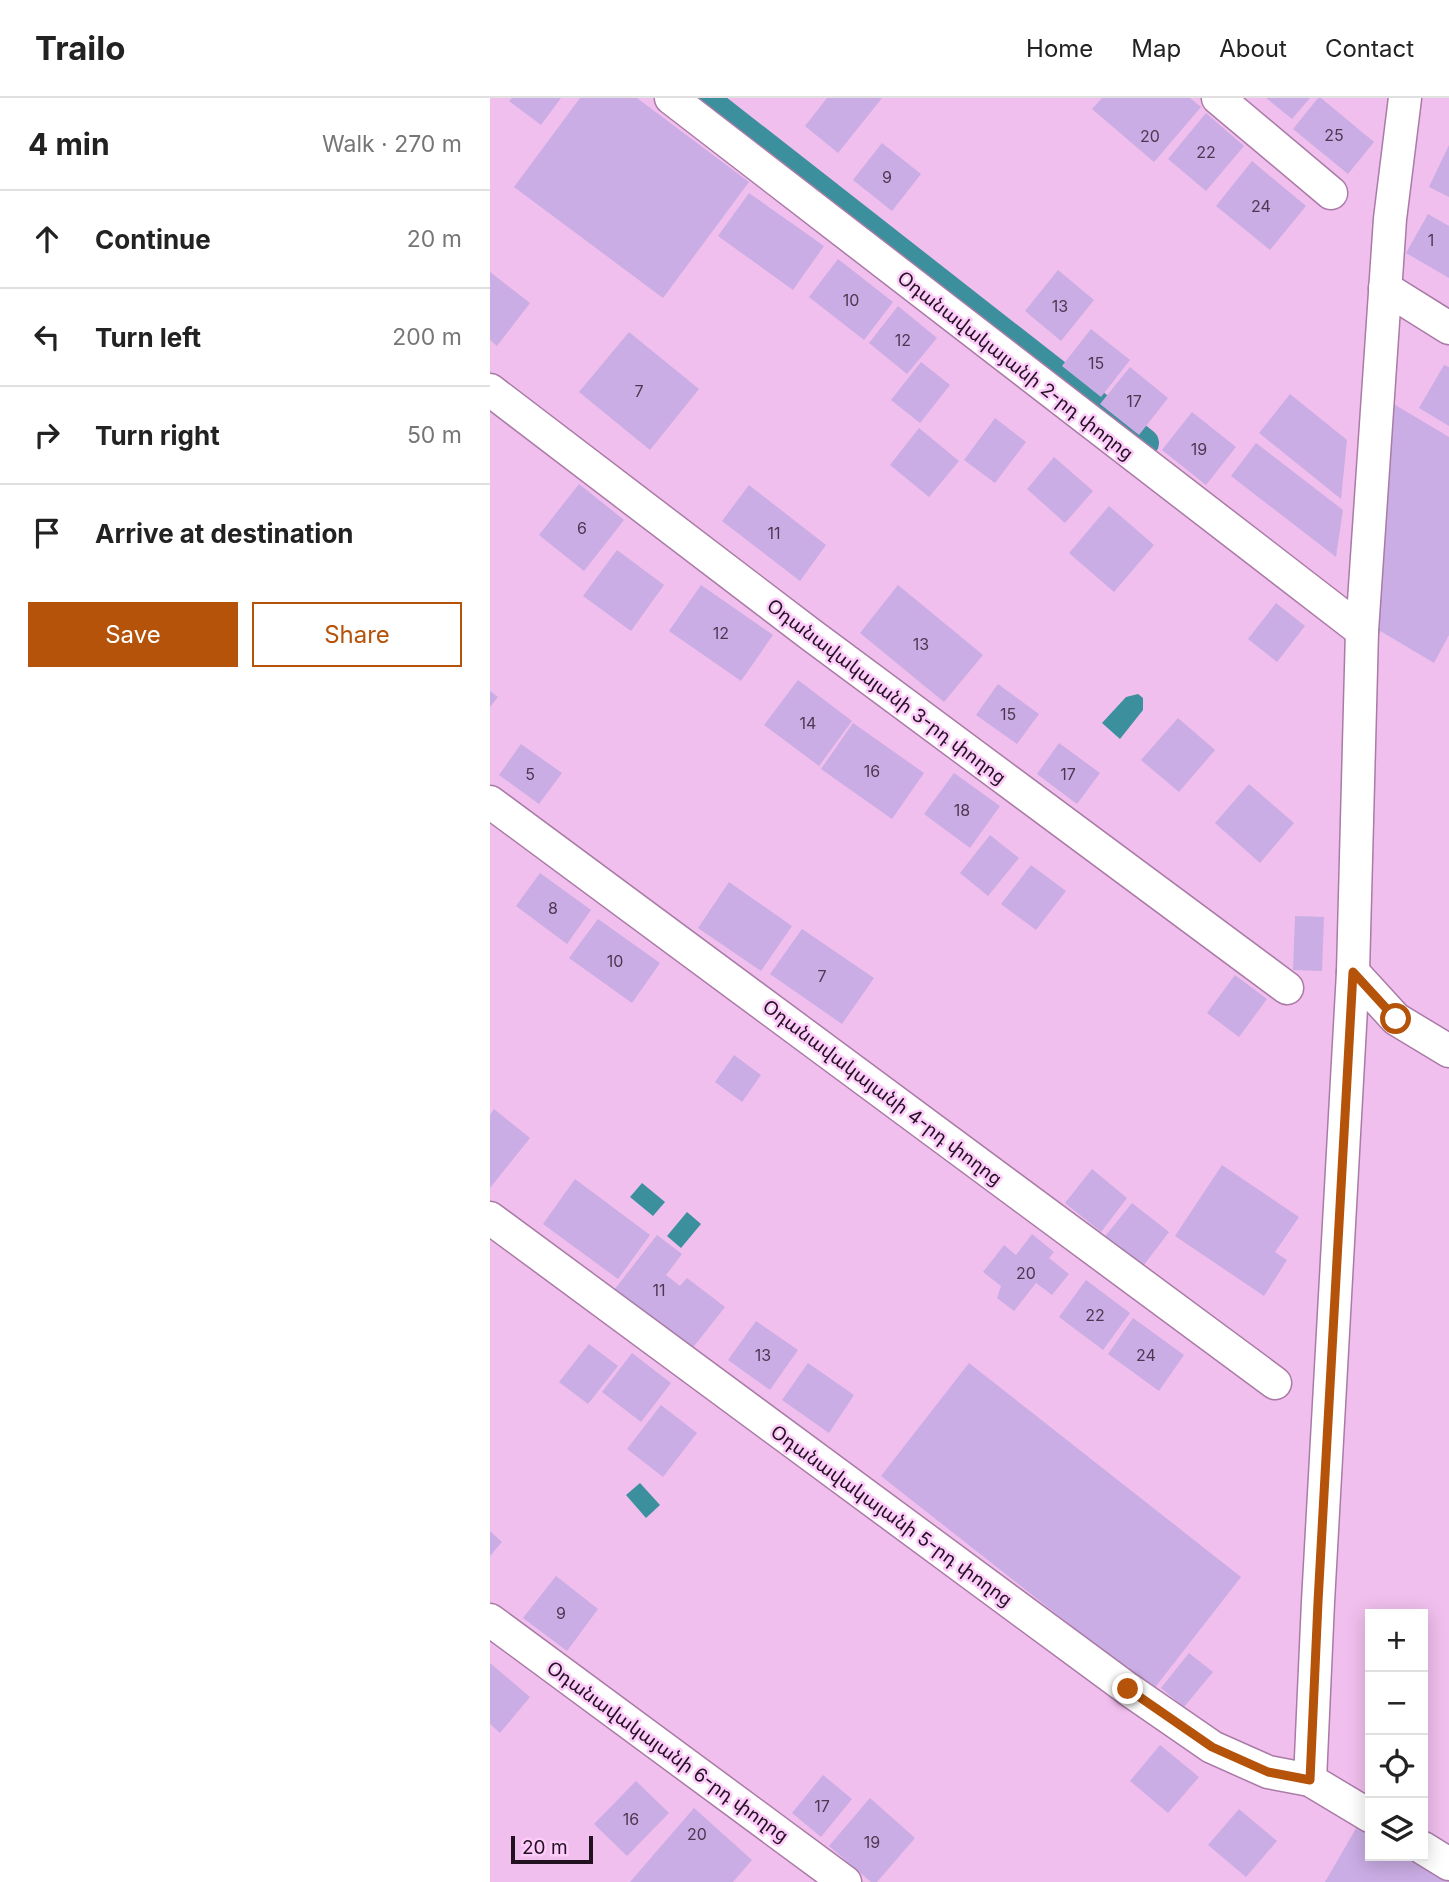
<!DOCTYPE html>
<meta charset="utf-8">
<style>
body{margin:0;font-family:Inter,"Noto Sans Armenian",sans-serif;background:#f6f6f6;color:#222}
.controls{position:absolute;right:21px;bottom:21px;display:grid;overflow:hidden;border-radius:0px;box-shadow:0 4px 18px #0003}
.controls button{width:63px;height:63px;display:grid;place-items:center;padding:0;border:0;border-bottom:2px solid #e0e0e0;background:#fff;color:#222;font:35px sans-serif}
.scale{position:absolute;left:21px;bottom:18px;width:82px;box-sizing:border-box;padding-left:7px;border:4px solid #221121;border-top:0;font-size:19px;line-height:24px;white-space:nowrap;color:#221121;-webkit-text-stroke:5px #feccfa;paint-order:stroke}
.stop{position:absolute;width:21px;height:21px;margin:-16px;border:5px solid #b45309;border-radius:50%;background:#fff}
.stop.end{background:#b45309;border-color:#fff;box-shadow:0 2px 7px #0008}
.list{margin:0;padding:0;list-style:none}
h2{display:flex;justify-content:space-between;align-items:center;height:91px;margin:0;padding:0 28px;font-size:30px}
h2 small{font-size:23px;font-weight:400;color:#767676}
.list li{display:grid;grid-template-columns:46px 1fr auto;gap:21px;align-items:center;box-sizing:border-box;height:98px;padding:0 28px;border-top:2px solid #e0e0e0}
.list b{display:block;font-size:26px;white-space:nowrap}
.list em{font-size:23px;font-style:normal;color:#767676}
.actions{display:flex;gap:14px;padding:21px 28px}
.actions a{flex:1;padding:16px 0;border:2px solid #b45309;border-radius:0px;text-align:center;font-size:24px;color:#b45309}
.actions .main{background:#b45309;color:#fff}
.icon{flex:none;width:38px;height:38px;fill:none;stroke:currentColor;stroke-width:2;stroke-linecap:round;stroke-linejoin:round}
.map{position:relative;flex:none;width:959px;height:1784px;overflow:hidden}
header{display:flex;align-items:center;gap:42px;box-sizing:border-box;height:98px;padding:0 35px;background:#fff;border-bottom:2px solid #e0e0e0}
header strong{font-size:33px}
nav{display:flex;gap:38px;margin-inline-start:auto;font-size:24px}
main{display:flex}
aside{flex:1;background:#fff}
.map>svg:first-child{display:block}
</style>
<header>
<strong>Trailo</strong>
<nav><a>Home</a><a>Map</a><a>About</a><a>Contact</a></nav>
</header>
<main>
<aside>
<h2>4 min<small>Walk · 270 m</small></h2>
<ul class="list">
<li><svg class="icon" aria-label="ahead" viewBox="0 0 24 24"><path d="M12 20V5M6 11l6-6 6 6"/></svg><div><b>Continue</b></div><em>20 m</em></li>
<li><svg class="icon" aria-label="left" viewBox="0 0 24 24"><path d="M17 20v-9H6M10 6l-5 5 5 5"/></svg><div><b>Turn left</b></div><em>200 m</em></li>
<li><svg class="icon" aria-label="right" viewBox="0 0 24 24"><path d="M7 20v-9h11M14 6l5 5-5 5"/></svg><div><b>Turn right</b></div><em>50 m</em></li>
<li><svg class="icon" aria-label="arrive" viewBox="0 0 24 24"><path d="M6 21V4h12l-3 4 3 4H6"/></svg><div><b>Arrive at destination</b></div></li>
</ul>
<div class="actions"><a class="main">Save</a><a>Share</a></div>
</aside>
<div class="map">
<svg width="959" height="1784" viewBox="0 0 959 1784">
<rect width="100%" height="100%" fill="#f1bfed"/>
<g fill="#3c909d">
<polygon points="648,596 653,600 653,612 630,641 612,625 636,599"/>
<polygon points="152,1085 175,1104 163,1118 140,1099"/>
<polygon points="197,1114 211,1126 191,1150 177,1138"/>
<polygon points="150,1385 170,1407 156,1420 136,1397"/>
</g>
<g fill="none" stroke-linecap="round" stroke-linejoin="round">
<polyline stroke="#3c909d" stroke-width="30" points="213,0 654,345"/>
</g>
<g fill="#caade4">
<polygon points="22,0 71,0 51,27 19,3"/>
<polygon points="90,0 147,0 259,84 173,200 24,89"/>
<polygon points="337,0 392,0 348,55 315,28"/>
<polygon points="612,0 700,0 711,9 664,64 602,11"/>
<polygon points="776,0 820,0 802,21"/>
<polygon points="828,0 831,0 884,44 858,76 803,31"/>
<polygon points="716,15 754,48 716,93 678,61"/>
<polygon points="392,45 431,76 402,113 363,82"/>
<polygon points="959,47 959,99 939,89"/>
<polygon points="762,63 816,108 780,152 726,108"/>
<polygon points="259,95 334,148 303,192 228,138"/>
<polygon points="938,116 959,128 959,180 916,155"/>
<polygon points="348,161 403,204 374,242 319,199"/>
<polygon points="568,172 604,202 571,243 535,213"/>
<polygon points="0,174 40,205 7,248 0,242"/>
<polygon points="408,208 447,240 417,276 379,245"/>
<polygon points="601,231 640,262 611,299 572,268"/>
<polygon points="139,234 209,291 160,352 89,294"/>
<polygon points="431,264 460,287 430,325 401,302"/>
<polygon points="954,267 959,269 959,328 929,310"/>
<polygon points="640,269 678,300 649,337 610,306"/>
<polygon points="800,296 857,342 851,401 769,335"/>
<polygon points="897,302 959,339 959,537 944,565 882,528"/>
<polygon points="702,314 746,349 716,387 672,352"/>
<polygon points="505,320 536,344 505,385 474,362"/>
<polygon points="429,330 469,363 439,399 400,367"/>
<polygon points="766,345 853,412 846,459 741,378"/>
<polygon points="564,359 603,393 575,425 537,391"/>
<polygon points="89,386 134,422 94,473 49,437"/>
<polygon points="259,387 336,447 310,483 232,423"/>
<polygon points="619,408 664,447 624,494 579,455"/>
<polygon points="127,452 174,487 141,533 93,498"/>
<polygon points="211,487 283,537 251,583 179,533"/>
<polygon points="408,487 493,557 454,604 370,535"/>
<polygon points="786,505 815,528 787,564 758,541"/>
<polygon points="308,582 362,623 329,668 274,627"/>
<polygon points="508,586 549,616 527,646 486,617"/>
<polygon points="0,593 8,599 0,609"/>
<polygon points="688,620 725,652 689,694 651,662"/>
<polygon points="363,625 434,675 402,721 331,671"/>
<polygon points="569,645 610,675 587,706 547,676"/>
<polygon points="31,646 72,675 49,706 9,677"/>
<polygon points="464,675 510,708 480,750 434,716"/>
<polygon points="759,686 804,725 770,765 725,725"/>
<polygon points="500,737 529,760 498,798 470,775"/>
<polygon points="541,767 576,793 546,832 511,806"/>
<polygon points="50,775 101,812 77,846 26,808"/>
<polygon points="239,784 302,828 271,873 208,830"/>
<polygon points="805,818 834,819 832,873 803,872"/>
<polygon points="108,821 170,865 142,905 79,860"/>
<polygon points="312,831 384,880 352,926 280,876"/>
<polygon points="745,877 777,901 749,939 717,915"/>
<polygon points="244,957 271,977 252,1004 225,984"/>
<polygon points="4,1011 40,1040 0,1090 0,1017"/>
<polygon points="732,1067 809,1119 785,1154 797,1162 774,1198 685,1138"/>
<polygon points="602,1071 637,1100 611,1134 575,1105"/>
<polygon points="85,1081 160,1137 128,1181 53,1126"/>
<polygon points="642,1105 679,1134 650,1172 612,1142"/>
<polygon points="542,1136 564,1154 559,1160 579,1176 562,1197 546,1185 524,1213 507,1200 511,1188 493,1174 514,1147 526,1157"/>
<polygon points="167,1137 192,1156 176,1177 190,1188 197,1180 235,1209 201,1252 121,1196"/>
<polygon points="596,1182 640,1215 613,1252 569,1219"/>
<polygon points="643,1220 694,1257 669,1293 618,1256"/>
<polygon points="266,1223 308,1252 280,1292 238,1262"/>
<polygon points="99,1246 128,1268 98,1306 69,1284"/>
<polygon points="142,1255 181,1285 151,1324 112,1294"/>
<polygon points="318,1265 364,1297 339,1335 292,1302"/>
<polygon points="479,1265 751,1479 663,1592 391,1378"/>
<polygon points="171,1307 207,1335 173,1379 137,1351"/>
<polygon points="0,1433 12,1444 0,1458"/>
<polygon points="66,1478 108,1511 77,1553 33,1520"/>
<polygon points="699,1555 723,1574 694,1609 671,1590"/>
<polygon points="0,1565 40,1599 10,1635 0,1626"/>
<polygon points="670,1647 709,1679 678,1715 640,1683"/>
<polygon points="333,1677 362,1701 331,1739 302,1715"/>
<polygon points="146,1683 179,1715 137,1758 104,1726"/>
<polygon points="380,1700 425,1740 387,1784 381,1784 339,1748"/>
<polygon points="204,1710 262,1762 243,1784 140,1784"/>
<polygon points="749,1711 787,1743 756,1779 718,1747"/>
<polygon points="868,1727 880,1734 880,1758 921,1758 959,1780 959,1784 835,1784"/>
</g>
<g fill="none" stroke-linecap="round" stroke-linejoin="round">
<defs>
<g id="minor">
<polyline points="181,0 872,533"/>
<polyline points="728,0 841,95"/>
<polyline points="895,190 959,230"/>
<polyline points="0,292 320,536 797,890"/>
<polyline points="0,704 785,1285"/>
<polyline points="863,874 906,921 959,953"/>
<polyline points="0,1120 638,1591 722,1649 778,1674 820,1682 880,1718"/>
<polyline points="0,1522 355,1784"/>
<polyline points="820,1682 828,1504 863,874 872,533 900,121 915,0"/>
<polyline points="933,1750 959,1766"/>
</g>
</defs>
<use href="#minor" stroke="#a97ba6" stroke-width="35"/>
<use href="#minor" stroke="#fff" stroke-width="32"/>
</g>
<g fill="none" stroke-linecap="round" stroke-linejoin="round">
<polyline stroke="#b45309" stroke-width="9" points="638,1591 722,1649 778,1674 820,1682 828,1504 863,874 906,921"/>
</g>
<g text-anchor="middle" stroke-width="5" stroke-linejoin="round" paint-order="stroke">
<g font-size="16" fill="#4c3852">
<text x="844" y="43">25</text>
<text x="660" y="44">20</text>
<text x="716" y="60">22</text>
<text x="397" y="85">9</text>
<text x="771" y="114">24</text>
<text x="941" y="148">1</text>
<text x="361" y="208">10</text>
<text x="570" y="214">13</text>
<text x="413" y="248">12</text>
<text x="606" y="271">15</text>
<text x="149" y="299">7</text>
<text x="644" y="309">17</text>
<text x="709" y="357">19</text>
<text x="92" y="436">6</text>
<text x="284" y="441">11</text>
<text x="231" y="541">12</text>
<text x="431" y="552">13</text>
<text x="518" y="622">15</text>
<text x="318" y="631">14</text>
<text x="382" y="679">16</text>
<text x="40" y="682">5</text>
<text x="578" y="682">17</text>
<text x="472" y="718">18</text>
<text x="63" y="816">8</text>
<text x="125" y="869">10</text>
<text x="332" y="884">7</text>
<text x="536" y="1181">20</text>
<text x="169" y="1198">11</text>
<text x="605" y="1223">22</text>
<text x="273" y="1263">13</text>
<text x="656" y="1263">24</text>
<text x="71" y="1521">9</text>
<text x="332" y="1714">17</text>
<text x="141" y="1727">16</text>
<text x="207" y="1742">20</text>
<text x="382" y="1750">19</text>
</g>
<g font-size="19" fill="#221121" stroke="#feccfa">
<text transform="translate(526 267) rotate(38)" y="7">Օդանավակայանի 2-րդ փողոց</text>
<text transform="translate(397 593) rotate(37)" y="7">Օդանավակայանի 3-րդ փողոց</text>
<text transform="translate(393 994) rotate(37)" y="7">Օդանավակայանի 4-րդ փողոց</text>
<text transform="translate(402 1417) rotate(36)" y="7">Օդանավակայանի 5-րդ փողոց</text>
<text transform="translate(178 1653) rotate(36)" y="7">Օդանավակայանի 6-րդ փողոց</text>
</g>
</g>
</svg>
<div class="controls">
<button>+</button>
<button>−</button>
<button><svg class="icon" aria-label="locate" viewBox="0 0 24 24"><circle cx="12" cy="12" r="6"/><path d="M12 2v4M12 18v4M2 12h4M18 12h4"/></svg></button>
<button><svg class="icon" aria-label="layers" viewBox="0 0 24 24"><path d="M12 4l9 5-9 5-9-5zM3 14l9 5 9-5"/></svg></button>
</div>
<div class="scale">20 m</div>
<div class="stop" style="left:906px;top:921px"></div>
<div class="stop end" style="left:638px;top:1591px"></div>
</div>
</main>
